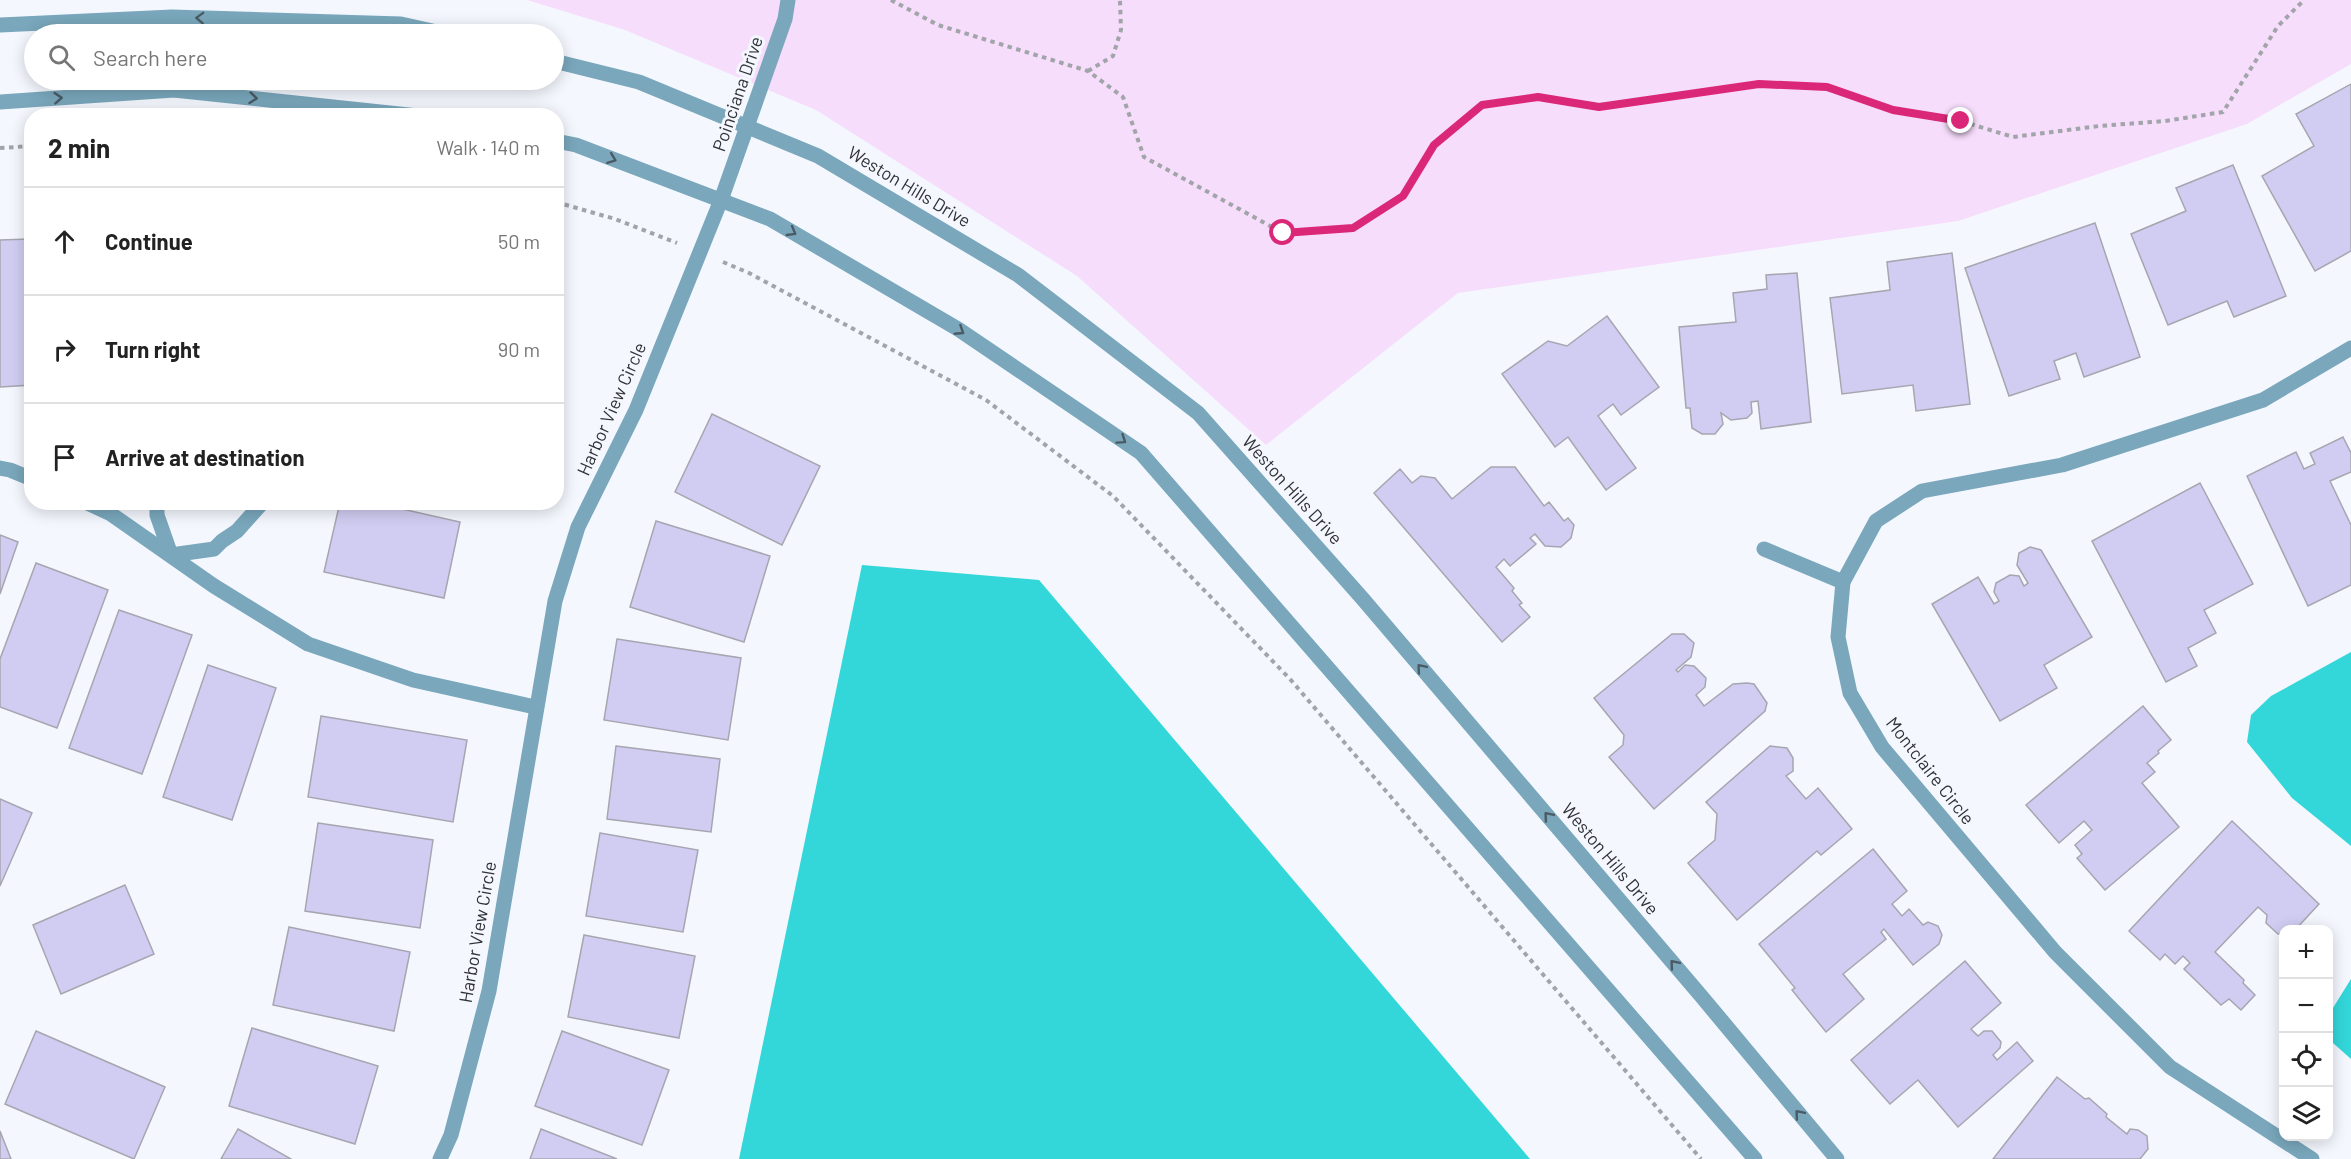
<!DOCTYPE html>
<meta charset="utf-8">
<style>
body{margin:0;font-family:Barlow,sans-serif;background:#f2f2f2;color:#222}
.controls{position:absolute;right:18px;bottom:18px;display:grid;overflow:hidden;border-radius:12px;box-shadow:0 3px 15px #0003}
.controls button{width:54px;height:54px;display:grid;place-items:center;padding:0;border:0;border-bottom:2px solid #e0e0e0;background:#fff;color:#222;font:30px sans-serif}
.stop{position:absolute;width:18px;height:18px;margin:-14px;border:4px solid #db2777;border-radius:50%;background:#fff}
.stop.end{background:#db2777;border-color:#fff;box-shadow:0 2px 6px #0008}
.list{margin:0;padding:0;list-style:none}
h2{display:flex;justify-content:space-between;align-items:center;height:78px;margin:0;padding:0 24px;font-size:26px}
h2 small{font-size:20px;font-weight:400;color:#767676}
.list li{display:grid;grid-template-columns:39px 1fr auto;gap:18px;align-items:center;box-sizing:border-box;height:108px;padding:0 24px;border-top:2px solid #e0e0e0}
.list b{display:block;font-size:22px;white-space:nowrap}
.list em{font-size:20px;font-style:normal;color:#767676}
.icon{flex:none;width:33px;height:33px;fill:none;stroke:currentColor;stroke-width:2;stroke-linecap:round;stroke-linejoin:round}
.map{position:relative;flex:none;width:2351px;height:1159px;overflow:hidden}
.search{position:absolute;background:#fff;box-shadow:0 3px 15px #0003;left:24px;top:24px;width:540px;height:66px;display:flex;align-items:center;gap:15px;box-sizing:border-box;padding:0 21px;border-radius:33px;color:#767676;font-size:22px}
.panel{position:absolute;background:#fff;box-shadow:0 3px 15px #0003;left:24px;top:108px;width:540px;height:402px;border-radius:24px}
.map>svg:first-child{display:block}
</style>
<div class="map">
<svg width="2351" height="1159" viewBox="0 0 2351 1159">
<rect width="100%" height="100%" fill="#f4f8fe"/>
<polygon fill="#f6ddfb" points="527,0 2351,0 2351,64 2247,124 1958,221 1458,293 1266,445 1077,276 816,110 625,30"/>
<g fill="#33d6d9">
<polygon points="862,565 1039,580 1530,1159 739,1159"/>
<polygon points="2351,652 2351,846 2292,798 2247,742 2251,715 2271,696"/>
<polygon points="2351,979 2351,1059 2333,1043 2331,1011"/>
</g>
<g fill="#d1cdf2" stroke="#a6a5b0" stroke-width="1.5">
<polygon points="2351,84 2351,251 2315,271 2262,176 2314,146 2296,114"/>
<polygon points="2233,165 2286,296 2234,317 2227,301 2168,325 2131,234 2186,211 2176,188"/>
<polygon points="2095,223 2140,357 2084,377 2076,353 2054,361 2060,379 2009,396 1965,268"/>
<polygon points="29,239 32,385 0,387 0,240"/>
<polygon points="1952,253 1970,404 1916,411 1913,385 1842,394 1830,298 1890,290 1887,262"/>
<polygon points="1797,273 1811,422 1761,429 1758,401 1751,402 1752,413 1747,418 1731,420 1721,413 1723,424 1715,434 1702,434 1692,428 1690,408 1686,408 1679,327 1736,322 1733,293 1767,289 1766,275"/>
<polygon points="1607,316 1659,387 1621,415 1613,404 1598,416 1636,468 1606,490 1568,437 1555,447 1502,374 1548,341 1567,346"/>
<polygon points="712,414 820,466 782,545 675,492"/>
<polygon points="2343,437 2351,453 2351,472 2330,481 2351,525 2351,585 2308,606 2247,476 2296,452 2304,469 2315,464 2310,453"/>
<polygon points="1491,467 1515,467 1544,506 1549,502 1564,521 1568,518 1574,525 1571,538 1561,547 1545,546 1535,534 1530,538 1536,544 1510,566 1504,559 1496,567 1514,588 1512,591 1522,603 1519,605 1530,617 1502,642 1374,493 1400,469 1412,483 1421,476 1435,478 1452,499"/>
<polygon points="2200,483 2253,584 2204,610 2216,633 2188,648 2197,666 2166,682 2092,541"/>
<polygon points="340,502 371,502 460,522 444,598 324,572"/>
<polygon points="656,521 770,556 744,642 630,607"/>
<polygon points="0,535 18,542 0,594"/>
<polygon points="2030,547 2041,550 2092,637 2044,665 2057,688 2000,721 1932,604 1978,577 1994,604 1999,601 1994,592 1996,583 2010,575 2019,576 2024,586 2028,583 2017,565 2019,553"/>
<polygon points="36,563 108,590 57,728 0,707 0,659"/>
<polygon points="119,610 192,635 142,774 69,748"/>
<polygon points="1672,634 1684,634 1694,643 1691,657 1676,670 1678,672 1685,665 1694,666 1706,678 1705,687 1696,695 1704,706 1733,684 1747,683 1754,684 1767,703 1765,711 1654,809 1609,757 1623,745 1624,735 1594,698"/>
<polygon points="617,639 741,658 728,740 604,720"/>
<polygon points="208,665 276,688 232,820 163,797"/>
<polygon points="2143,706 2171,740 2158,751 2159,753 2147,763 2155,772 2142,783 2179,827 2105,890 2077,858 2082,854 2075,845 2092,830 2084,821 2059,843 2026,805"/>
<polygon points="321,716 467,740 453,822 308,797"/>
<polygon points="616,746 720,759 711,832 607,819"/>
<polygon points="1770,746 1787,748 1793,758 1793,771 1786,776 1806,799 1818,788 1852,829 1821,855 1817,851 1737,920 1688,863 1715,840 1717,814 1706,802"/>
<polygon points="0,799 32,813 0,886"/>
<polygon points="2232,821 2319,904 2295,930 2284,930 2284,934 2278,934 2266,923 2267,915 2258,907 2215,952 2244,980 2243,983 2255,995 2241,1010 2229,999 2221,1005 2184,969 2190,963 2183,956 2175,964 2165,954 2160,960 2129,931"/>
<polygon points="318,823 433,840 420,928 305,911"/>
<polygon points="600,833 698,850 683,932 586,916"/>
<polygon points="1873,849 1907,891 1892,904 1902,916 1909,909 1923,925 1928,922 1938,926 1942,935 1939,944 1913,965 1884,929 1881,932 1886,939 1843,974 1864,999 1826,1032 1792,990 1795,988 1759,944"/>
<polygon points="125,885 154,954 61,994 33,925"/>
<polygon points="289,927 410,952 394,1031 273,1005"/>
<polygon points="584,935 695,956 679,1038 568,1017"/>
<polygon points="1965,961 2001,1003 1971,1029 1978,1036 1984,1031 1992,1031 2001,1042 2000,1048 1993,1055 1997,1060 2017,1042 2033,1061 1958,1127 1918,1080 1890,1104 1851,1060"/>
<polygon points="252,1028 378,1066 355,1144 229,1106"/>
<polygon points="36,1031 165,1087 134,1159 5,1104"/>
<polygon points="562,1031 669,1070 642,1145 535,1106"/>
<polygon points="2057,1077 2085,1099 2089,1098 2107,1114 2106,1117 2127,1134 2130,1129 2138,1130 2147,1136 2148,1149 2140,1159 1993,1159"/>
<polygon points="238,1129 291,1159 221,1159"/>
<polygon points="541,1129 617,1159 530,1159"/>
<polygon points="0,1131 11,1159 0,1159"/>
</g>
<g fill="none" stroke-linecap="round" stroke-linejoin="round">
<g stroke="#a1a4a9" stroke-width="4" stroke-dasharray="4.5 4.5" stroke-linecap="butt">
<polyline points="891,0 938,25 1088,71 1123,97 1144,157 1283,233 1353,228 1403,196 1434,145 1482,105 1538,97 1599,107 1759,84 1827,87 1893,110 1961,121 2013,137 2099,126 2165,121 2223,112 2278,26 2304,0"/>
<polyline points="1088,71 1113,56 1121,30 1120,0"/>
<polyline points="0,148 32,146"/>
<polyline points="556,202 615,219 677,243"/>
<polyline points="723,262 749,273 986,400 1113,496 1290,679 1701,1159"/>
</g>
<g stroke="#7aa7bc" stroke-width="15">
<polyline points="0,25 172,17 401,24 446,34"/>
<polyline points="554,61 639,82 818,156 1018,275 1198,413 1362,598 1702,997 1837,1159"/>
<polyline points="0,102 174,90 418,116"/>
<polyline points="556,141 576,145 770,219 958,329 1141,453 1755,1159"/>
<polyline points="0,468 10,470 32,479"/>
<polyline points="85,502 111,514 214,586 308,644 413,680 535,707"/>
<polyline points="157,502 157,515 171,555 214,549 222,541 237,531 263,502"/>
<polyline points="1764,549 1843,582"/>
<polyline points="440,1159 451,1135 489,991 555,601 578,527 636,410 721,200 785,19 788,0"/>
<polyline points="2312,1159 2170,1067 2055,952 1882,747 1850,693 1838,637 1843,582 1876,521 1922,491 2062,465 2263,400 2351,348"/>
</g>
</g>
<defs><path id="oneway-chevron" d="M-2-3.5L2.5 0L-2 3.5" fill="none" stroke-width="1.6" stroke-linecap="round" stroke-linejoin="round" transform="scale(1.5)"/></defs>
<g stroke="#4a5b65">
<use href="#oneway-chevron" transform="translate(200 18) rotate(-178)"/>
<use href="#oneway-chevron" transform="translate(58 98) rotate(-4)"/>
<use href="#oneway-chevron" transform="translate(253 98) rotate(6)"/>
<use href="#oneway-chevron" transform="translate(612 159) rotate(21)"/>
<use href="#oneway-chevron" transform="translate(792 232) rotate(30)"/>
<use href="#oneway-chevron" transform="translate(960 331) rotate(33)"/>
<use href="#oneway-chevron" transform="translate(1122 440) rotate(34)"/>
<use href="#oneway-chevron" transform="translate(1421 668) rotate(-130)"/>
<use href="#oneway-chevron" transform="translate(1548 816) rotate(-130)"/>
<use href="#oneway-chevron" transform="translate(1674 964) rotate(-130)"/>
<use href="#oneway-chevron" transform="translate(1799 1114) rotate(-130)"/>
</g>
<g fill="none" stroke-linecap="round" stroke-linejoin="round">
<polyline stroke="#db2777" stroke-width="8" points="1283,233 1353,228 1403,196 1434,145 1482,105 1538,97 1599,107 1759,84 1827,87 1893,110 1961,121"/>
</g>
<g text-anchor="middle" stroke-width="6" stroke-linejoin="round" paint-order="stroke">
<g font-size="18" fill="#303236" stroke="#f4f8fe">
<text transform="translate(738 94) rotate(-71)" y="6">Poinciana Drive</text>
<text transform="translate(909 187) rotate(31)" y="6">Weston Hills Drive</text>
<text transform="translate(612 409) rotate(-66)" y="6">Harbor View Circle</text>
<text transform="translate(1292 490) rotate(48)" y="6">Weston Hills Drive</text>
<text transform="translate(1930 771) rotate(52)" y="6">Montclaire Circle</text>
<text transform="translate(1610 859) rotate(50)" y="6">Weston Hills Drive</text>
<text transform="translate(478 932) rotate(-80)" y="6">Harbor View Circle</text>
</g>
</g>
</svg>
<div class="controls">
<button>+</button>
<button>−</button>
<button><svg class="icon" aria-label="locate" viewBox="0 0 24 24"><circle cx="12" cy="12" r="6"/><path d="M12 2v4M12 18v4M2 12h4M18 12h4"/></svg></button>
<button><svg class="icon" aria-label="layers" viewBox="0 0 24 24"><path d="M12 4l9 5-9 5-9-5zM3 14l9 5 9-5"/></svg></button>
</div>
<div class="stop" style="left:1283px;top:233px"></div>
<div class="stop end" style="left:1961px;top:121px"></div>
<div class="search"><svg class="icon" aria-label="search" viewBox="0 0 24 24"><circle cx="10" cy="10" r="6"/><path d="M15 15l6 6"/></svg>Search here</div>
<section class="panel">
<h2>2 min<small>Walk · 140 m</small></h2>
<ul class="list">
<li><svg class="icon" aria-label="ahead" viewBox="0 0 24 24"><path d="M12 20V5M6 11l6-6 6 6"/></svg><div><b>Continue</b></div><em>50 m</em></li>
<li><svg class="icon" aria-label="right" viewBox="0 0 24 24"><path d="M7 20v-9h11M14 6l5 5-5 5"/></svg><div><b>Turn right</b></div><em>90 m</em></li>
<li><svg class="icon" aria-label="arrive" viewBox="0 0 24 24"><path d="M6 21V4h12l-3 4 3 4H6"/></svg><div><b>Arrive at destination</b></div></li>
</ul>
</section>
</div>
